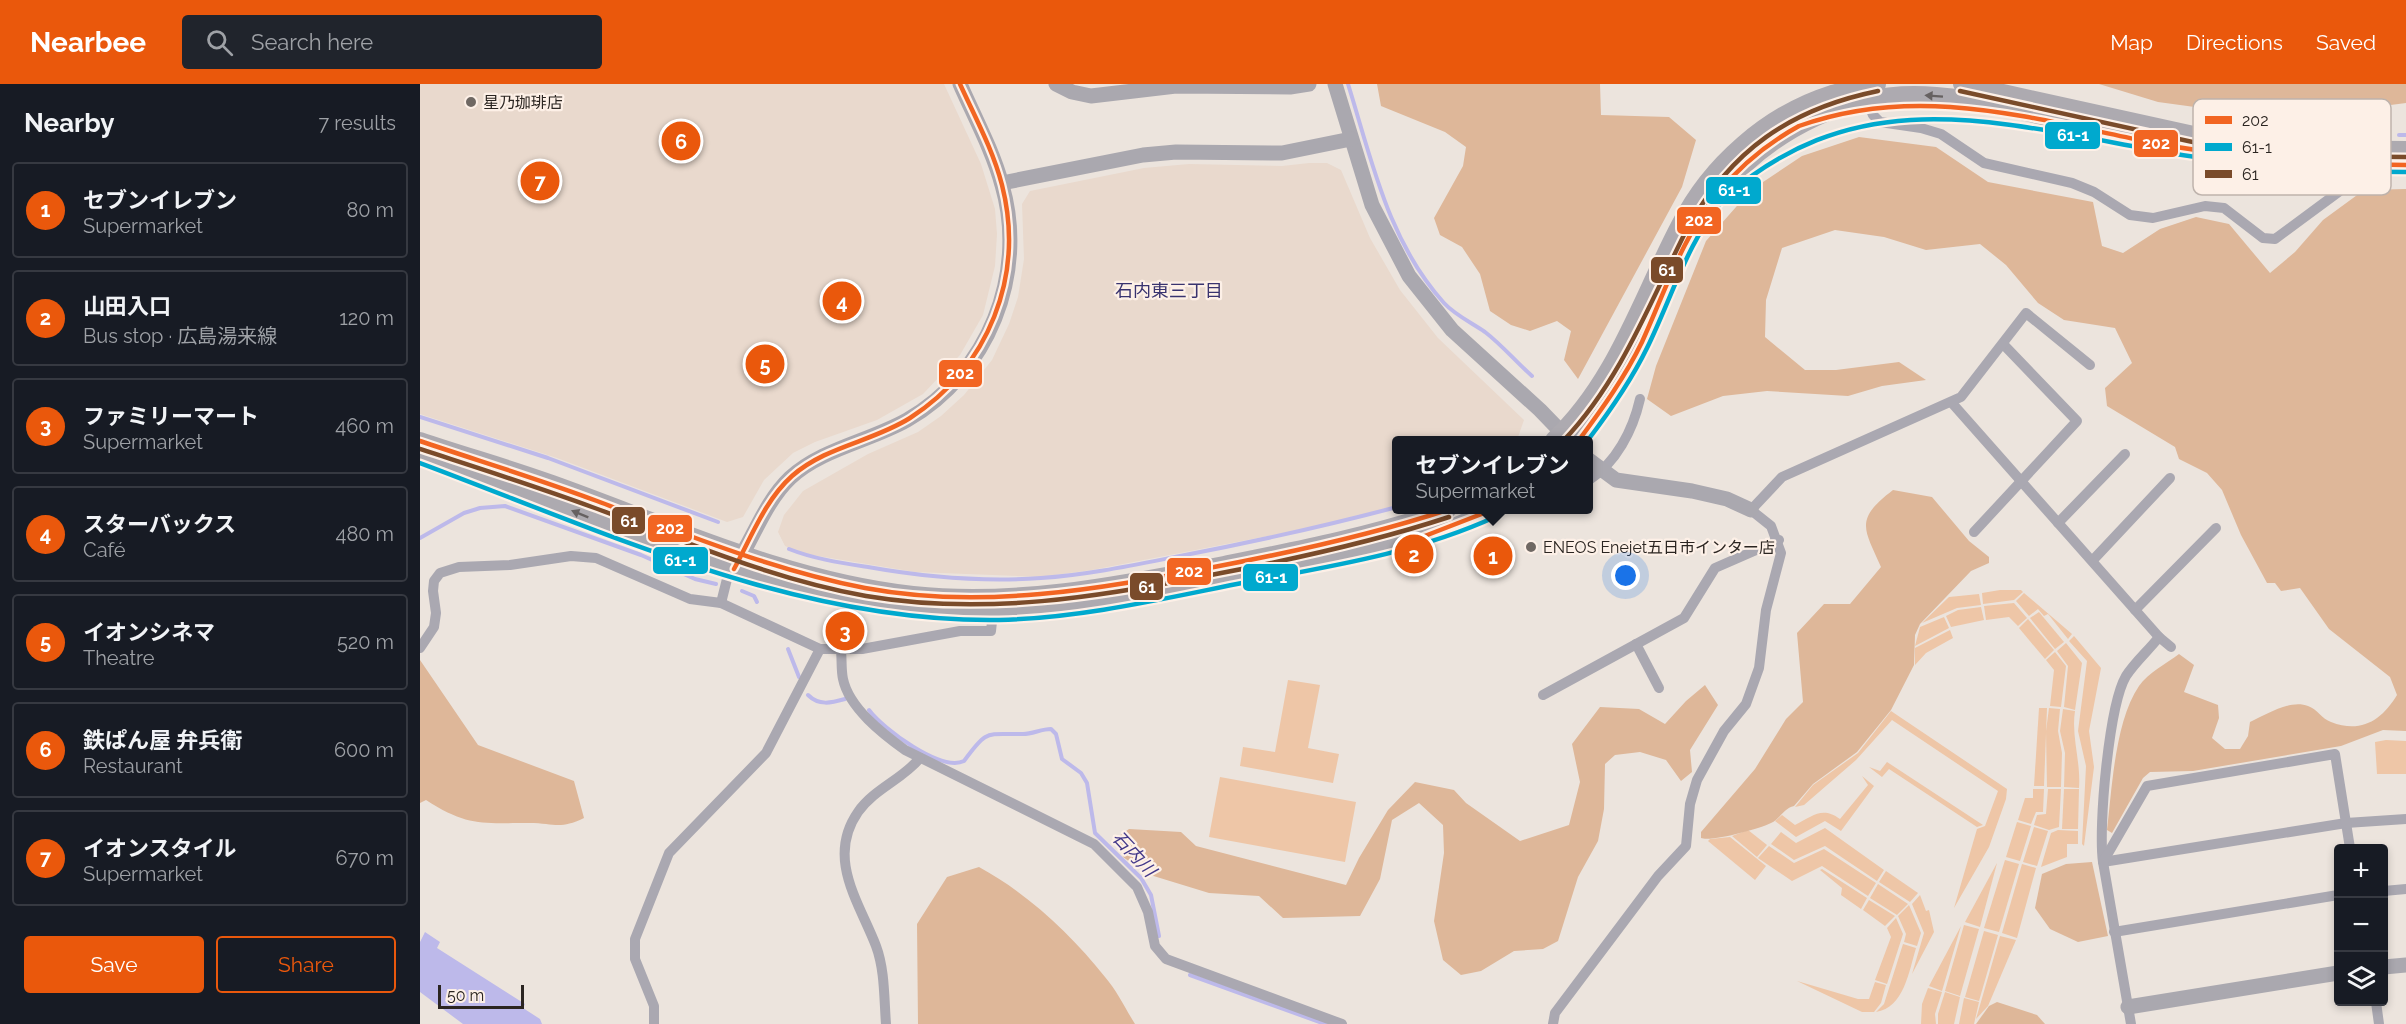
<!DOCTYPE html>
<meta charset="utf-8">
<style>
body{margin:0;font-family:Raleway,"Noto Sans JP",sans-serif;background:#20242c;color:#f1f3f6}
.controls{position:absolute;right:18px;bottom:18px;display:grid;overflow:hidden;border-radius:6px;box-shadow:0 3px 9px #0003}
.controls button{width:54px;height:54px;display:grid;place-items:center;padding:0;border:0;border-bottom:2px solid #363941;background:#171b24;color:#f1f3f6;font:30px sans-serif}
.scale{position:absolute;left:18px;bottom:15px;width:86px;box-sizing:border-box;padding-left:6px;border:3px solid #2b2521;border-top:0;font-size:16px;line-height:21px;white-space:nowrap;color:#2b2521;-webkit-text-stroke:4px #fdf0e7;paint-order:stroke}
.you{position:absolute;left:1206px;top:492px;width:21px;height:21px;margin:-15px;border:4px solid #fff;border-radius:50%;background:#1a73e8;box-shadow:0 0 0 9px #1a73e833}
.badge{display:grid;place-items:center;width:39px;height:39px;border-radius:50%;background:#ea580c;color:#fff;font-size:20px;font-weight:700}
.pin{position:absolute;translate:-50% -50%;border:3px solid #fff;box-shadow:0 2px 6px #0006}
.popup{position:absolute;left:972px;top:352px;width:201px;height:78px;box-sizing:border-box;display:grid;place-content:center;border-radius:6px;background:#171b24;filter:drop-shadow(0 2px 4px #0005);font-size:20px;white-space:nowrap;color:#9ea1a6}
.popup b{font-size:22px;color:#f1f3f6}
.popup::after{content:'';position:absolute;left:50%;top:100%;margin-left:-12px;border:12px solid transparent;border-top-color:#171b24}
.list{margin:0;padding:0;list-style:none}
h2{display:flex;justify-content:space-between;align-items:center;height:78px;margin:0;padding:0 24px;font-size:26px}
h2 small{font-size:20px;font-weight:400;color:#9ea1a6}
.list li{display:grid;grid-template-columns:39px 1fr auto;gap:18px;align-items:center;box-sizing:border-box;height:96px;margin:0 12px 12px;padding:0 12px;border:2px solid #363941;border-radius:6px}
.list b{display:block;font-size:22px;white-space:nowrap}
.list p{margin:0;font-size:20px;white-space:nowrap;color:#9ea1a6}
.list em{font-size:20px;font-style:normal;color:#9ea1a6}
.actions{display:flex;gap:12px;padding:18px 24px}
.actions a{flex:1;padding:14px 0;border:2px solid #ea580c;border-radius:6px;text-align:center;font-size:21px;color:#ea580c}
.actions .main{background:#ea580c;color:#fff}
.icon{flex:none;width:33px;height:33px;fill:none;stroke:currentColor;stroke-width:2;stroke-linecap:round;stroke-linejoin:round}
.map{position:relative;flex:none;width:1986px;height:940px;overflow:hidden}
header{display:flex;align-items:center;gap:36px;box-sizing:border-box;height:84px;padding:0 30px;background:#ea580c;color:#fff}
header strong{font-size:28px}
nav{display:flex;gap:33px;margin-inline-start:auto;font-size:21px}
.search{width:420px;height:54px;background:#20242c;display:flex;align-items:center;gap:15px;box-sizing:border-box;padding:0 21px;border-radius:6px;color:#9ea1a6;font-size:22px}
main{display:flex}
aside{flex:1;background:#171b24}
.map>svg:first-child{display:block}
</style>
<header>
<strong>Nearbee</strong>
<div class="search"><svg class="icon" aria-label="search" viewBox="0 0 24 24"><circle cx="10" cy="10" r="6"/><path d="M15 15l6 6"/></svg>Search here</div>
<nav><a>Map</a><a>Directions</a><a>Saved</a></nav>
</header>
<main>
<aside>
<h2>Nearby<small>7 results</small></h2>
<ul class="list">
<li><span class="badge">1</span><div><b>セブンイレブン</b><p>Supermarket</p></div><em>80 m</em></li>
<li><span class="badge">2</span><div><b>山田入口</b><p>Bus stop · 広島湯来線</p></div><em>120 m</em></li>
<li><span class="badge">3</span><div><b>ファミリーマート</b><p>Supermarket</p></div><em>460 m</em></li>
<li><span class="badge">4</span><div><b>スターバックス</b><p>Café</p></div><em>480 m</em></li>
<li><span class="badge">5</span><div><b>イオンシネマ</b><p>Theatre</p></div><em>520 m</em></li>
<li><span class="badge">6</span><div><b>鉄ぱん屋 弁兵衛</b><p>Restaurant</p></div><em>600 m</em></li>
<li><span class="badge">7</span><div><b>イオンスタイル</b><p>Supermarket</p></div><em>670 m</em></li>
</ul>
<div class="actions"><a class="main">Save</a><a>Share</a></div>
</aside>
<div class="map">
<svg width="1986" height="940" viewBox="0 0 1986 940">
<rect width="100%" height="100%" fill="#ece4dd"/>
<g fill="#e9d9cd">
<polygon points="0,0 524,0 561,80 575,125 577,150 575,182 563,231 540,271 503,310 457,336 395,358 373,369 344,396 323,433 307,438 137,374 0,330"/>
<polygon points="889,79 907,79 921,86 950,154 980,206 1018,254 1104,336 1097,356 977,356 977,422 890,444 672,486 620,493 495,488 386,470 365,462 358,448 364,431 383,407 448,370 498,348 521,332 544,311 572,276 589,240 598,213 604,175 602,120 610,107 724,84 769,80 862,82"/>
</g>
<g fill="#eec6a7">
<polygon points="1580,506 1601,506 1603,508 1594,516 1563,520 1562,509"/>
<polygon points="1604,509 1652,550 1648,555 1628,530 1624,532 1618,525 1609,532 1596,517"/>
<polygon points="1559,510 1561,521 1537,524 1502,539 1529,513"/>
<polygon points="1594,519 1607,534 1598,542 1589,533 1566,536 1564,522"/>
<polygon points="1561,523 1564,536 1531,543 1526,532 1538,526"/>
<polygon points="1619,528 1644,558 1635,565 1610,534"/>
<polygon points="1524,533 1529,544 1495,562 1500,543"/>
<polygon points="1608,535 1634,566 1625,575 1599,544"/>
<polygon points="1530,546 1533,554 1506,569 1495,581 1495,564"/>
<polygon points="1654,552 1681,584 1669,647 1674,683 1664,762 1662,760 1666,682 1658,647 1667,577 1649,557"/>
<polygon points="1646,559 1662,579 1655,626 1644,623 1648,582 1637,567"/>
<polygon points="1635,568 1646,582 1641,623 1630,622 1634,586 1626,576"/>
<polygon points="868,596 900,601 888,664 919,670 913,699 820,682 823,663 855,668"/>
<polygon points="1619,624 1627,624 1624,702 1614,702"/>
<polygon points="1629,624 1640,625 1638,647 1642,669 1641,703 1627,703 1626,647"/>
<path d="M 1643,625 L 1655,627 C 1651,653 1661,677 1659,704 L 1644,703 L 1645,669 L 1640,647 Z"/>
<polygon points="1471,627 1587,705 1586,715 1569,763 1534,824 1557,745 1565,742 1578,707 1472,636 1436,676 1384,721 1375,723 1393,701 1438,669"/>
<polygon points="1966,656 1986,657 1986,690 1957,690 1955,658"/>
<polygon points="1467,678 1563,741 1557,743 1469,685 1462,693 1449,683 1460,687"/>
<path d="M 1442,692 L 1454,702 L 1421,747 L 1405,737 L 1376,753 L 1355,737 L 1362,731 L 1375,741 C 1393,732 1402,722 1420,735 L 1448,701 Z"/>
<polygon points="800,693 936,718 925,778 789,753"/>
<polygon points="1613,705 1624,705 1623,728 1616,728 1611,740 1598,736 1605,714 1613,714"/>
<polygon points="1628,705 1641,705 1639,743 1629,746 1614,741 1617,731 1626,730"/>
<polygon points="1644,705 1659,705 1658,745 1642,745"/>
<polygon points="1597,738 1611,742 1600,777 1586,773"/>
<polygon points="1614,743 1628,747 1617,782 1603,778"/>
<polygon points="1405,744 1464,786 1457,797 1405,762 1374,776 1351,760 1361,748 1376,759"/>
<polygon points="1328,746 1347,761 1337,773 1312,752"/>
<polygon points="1638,746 1658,747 1658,760 1647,760 1647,773 1621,783 1631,749"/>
<polygon points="1310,753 1346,782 1335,796 1288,757 1290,755"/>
<polygon points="1349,762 1374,779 1404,765 1456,799 1448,812 1402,782 1372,797 1338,774"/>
<polygon points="1585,776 1599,780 1579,848 1564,844"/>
<polygon points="1577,779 1560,843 1545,838"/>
<polygon points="1602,780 1616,784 1597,854 1582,849"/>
<polygon points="1402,785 1447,814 1441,825 1421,811 1422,804 1400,786"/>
<polygon points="1466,787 1498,809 1490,818 1459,798"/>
<polygon points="1458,800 1488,820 1477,831 1450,814"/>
<polygon points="1500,811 1506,827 1509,826 1514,848 1492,890 1504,849 1492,820"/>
<polygon points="1449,816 1475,832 1465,842 1443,826"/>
<polygon points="1489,821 1501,849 1497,862 1484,858 1486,850 1478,832"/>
<polygon points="1476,834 1483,850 1467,900 1455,896 1471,853 1467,844"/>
<polygon points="1544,841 1559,845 1540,912 1525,907"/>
<polygon points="1541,842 1522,907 1509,902"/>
<polygon points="1564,847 1578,851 1559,917 1545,913"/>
<polygon points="1580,852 1596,856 1568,922 1556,935"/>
<path d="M 1483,860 L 1496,864 C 1489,887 1484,924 1456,928 L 1464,920 Z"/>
<polygon points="1377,897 1438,915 1449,915 1455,898 1466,901 1461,919 1454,928 1442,928"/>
<polygon points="1508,904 1522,908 1515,930 1516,940 1501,940 1502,920"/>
<polygon points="1525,908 1540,913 1534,940 1518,940 1518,930"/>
<polygon points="1544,914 1559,918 1554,940 1539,940"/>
</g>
<g fill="#deb799">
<polygon points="957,0 1180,0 1181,31 1249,33 1276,56 1262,103 1158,295 1144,276 1151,247 1137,237 1110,247 1091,241 1070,227 1060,190 1042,163 1020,151 1014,134 1043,82 1046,63 1025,48 961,22"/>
<polygon points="1679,0 1986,0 1986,19 1863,35 1738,18"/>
<path d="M 1439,53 L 1516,63 L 1568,98 L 1673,118 L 1682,162 L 1703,169 L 1740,145 L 1776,133 L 1809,140 L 1850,189 L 1875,168 L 1903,136 L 1944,106 L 1986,105 L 1986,647 L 1963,646 L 1921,662 L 1773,687 L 1730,688 L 1723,694 L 1692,749 L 1687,746 C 1692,704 1695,637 1719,602 C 1728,589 1747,579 1759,570 L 1774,581 L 1764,608 L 1798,621 L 1799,634 L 1792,654 L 1805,665 L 1820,665 L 1828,652 L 1830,638 C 1846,631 1870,615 1888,622 C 1897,625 1902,635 1911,638 C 1941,650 1962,636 1977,611 L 1970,593 L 1909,545 L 1880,504 L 1861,507 L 1855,499 L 1847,499 L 1821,451 L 1802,406 L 1787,389 L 1759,375 L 1755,363 L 1687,322 L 1685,304 L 1712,279 L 1695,244 L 1644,236 L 1618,219 L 1586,181 L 1560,160 L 1506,166 L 1464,153 L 1415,146 L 1362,164 L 1346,216 L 1345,253 L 1385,286 L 1416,286 L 1479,278 L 1506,296 L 1462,302 L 1428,312 L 1347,307 L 1303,312 L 1251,332 L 1227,315 L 1236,282 L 1286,157 L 1331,106 L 1382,72 Z"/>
<path d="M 1473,406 L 1512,413 L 1549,457 L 1569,473 L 1569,479 L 1551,487 L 1500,540 L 1495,551 L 1494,581 L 1471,626 L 1437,668 L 1393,700 L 1374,722 C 1364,724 1360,735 1351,739 C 1339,745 1291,758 1281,754 L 1281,748 L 1335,685 L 1366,635 L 1383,618 L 1377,549 L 1404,520 L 1430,520 L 1461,483 C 1444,444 1434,436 1473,406 Z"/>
<path d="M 0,576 L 58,661 L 154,697 L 164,734 C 139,746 135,739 109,739 C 62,739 48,743 6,716 L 0,719 Z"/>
<polygon points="1285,601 1298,621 1270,666 1272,688 1261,697 1246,676 1220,668 1195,671 1185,680 1184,725 1178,757 1158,793 1138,857 1123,865 1094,867 1061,887 1041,891 1023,876 1014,837 1024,769 1023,741 999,719 972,736 960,795 940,832 863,834 839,812 789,809 727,790 703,773 696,754 709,745 761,748 776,762 926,801 939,774 968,726 995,698 1034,706 1046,719 1100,757 1149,741 1160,698 1152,660 1180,623 1219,625 1245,640 1266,617"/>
<polygon points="1672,778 1688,852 1658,858 1630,845 1615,824 1622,790 1646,780"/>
<path d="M 559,783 C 607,809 651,850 685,893 C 697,907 705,924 715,940 L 498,940 L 497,840 L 527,793 Z"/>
<polygon points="1577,918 1617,931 1625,940 1556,940 1569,922"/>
</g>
<polygon fill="#bdb9ea" points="5,848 20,858 17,864 105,920 103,924 120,935 122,940 43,940 0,908 0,858"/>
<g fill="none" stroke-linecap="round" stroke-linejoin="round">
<g stroke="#bdb9ea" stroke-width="4">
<path d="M 928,0 C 952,77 968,157 1024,219 C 1035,231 1052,239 1065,248 C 1082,261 1096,278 1112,292"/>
<polyline points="1979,51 1986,51"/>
<polyline points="0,333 128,374 298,438"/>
<polyline points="0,454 44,429 60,424 85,422 221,471 275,495 296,500"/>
<path d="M 369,465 C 394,475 422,479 448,483 C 504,493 564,498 621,494 C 667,491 714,481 760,472 C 833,458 905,442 977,423"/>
<polyline points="322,507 334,512 337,518"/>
<polyline points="368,565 379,593"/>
<path d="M 388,611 C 399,622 411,619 425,615"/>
<path d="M 449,626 C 463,645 521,688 544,677 C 568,644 566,651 603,650 C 613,650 621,645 631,645 L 636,650 L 642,675 L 661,689 L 667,699 L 675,749 L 721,794 L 731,811 L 739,852"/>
<polyline points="770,891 905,940"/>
</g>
<g stroke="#aaa8b1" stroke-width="10">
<polyline points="1447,17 1453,31 1460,38 1501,44 1521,50 1564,79 1652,99 1674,108 1710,131 1733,134 1785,122 1804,124 1843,154 1855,155 1924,104 1933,94 1935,76"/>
<polyline points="1532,319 1739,553 1751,563"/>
<path d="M 1169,396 C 1196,379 1213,346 1220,315"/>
<polyline points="1638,439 1705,370"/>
<polyline points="1554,448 1657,337 1583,260"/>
<polyline points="1673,476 1750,394"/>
<polyline points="301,519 307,495 314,485"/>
<polyline points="1715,526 1796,444"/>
<path d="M 1739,553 C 1729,566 1715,578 1706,592 C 1689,621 1678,743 1683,778 L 1926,739 L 1986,735"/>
<polyline points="1216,560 1239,604"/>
<polyline points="0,564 14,543 16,529 13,507 14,497 20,489 39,483 90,481 151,472 176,474 270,515 301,519 400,565 442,565 540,547 571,547 573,528"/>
<path d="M 421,567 C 422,576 421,586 423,595 C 429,624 463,650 485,666 L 674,760 L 717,803 L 728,828 L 735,862 L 746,875 L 922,940"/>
<polyline points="1123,611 1264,534 1295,484 1359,456"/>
<polyline points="1964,807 1986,805"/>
<polyline points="1694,848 1918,811"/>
<polyline points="1956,918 1959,940"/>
<polyline points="234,940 234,922 215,875 215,855 249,769 346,669 400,565"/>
<path d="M 466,940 C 464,915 465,886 456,862 C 439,818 406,774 438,728 C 454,705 483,695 500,674"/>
<polyline points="1133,940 1135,929 1238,792 1266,762 1270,720 1277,696 1304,647 1326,620 1339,584 1346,526 1361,469 1351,442 1331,426 1362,393 1541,313 1606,229 1670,281"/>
<polyline points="1711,940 1683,778 1727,702 1915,670 1930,764"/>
</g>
<g stroke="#aaa8af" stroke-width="15">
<polyline points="636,0 652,8 671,12 756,2 870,3 889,0"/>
<polyline points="915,0 952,121 989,192 1032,246 1120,326 1149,356"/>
<polyline points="582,99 723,71 756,68 862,69 931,55"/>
<polyline points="1169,376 1196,396 1272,407 1307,415 1331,426"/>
<path d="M 317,479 C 334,452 346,417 370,394 C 401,365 450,357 487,336 C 568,290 608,190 582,101 C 573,67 554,32 540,0"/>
<polyline points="1964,883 1986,881"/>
<polyline points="1708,923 1918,889"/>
</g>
<g stroke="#adaab0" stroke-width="18">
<polyline points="1542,0 1801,57 1869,65 1986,66"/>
<path d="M 1134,356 C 1196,298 1221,215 1260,141 C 1290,81 1348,30 1412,10 C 1427,6 1442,3 1457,0"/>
<path d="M 1159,356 C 1177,332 1196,307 1210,281 C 1239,228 1260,154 1298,109 C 1351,45 1431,4 1516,12 C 1587,18 1654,43 1724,57 C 1811,74 1898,82 1986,81"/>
<path d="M 0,357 C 44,372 88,384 132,400 C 250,442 366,497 493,511 C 598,522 701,501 804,481 C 879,466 955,451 1027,426"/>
<path d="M 0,371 C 177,435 353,520 544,528 C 640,532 737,508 831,490 C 911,474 998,464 1072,426"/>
</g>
<defs>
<g id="bus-1">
<path d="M 1159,356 C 1182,325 1205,293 1222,258 C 1245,208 1262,153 1298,109 C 1320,82 1348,59 1379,42 C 1496,0 1606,33 1724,57 C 1810,74 1898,81 1986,81"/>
<path d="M 0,357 C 59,377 119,395 177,417 C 265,450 352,486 445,504 C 562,526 679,505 794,483 C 873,468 951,451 1027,426"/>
<polyline points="997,455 1072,426"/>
<path d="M 314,485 C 331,454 345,416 372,392 C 406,362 452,358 490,334 C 569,283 605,192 582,101 C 573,66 555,33 540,0"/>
</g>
<g id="bus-2">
<path d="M 1168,356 C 1190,327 1211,297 1227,264 C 1252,213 1268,156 1305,113 C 1436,0 1566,35 1727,65 C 1813,81 1899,88 1986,88"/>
<path d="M 0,379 C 185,448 377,539 579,536 C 663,534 746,514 827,498 C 912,482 996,469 1075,433"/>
</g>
<g id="bus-3">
<polyline points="1540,7 1800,64 1869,72 1986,73"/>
<path d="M 1144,356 C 1201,296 1230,218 1267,145 C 1311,66 1370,25 1458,7"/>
<path d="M 0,365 C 58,384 115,402 172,423 C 262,456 351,495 446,512 C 564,532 680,513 796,490 C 875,475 953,458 1029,433"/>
</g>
</defs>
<use href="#bus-1" stroke="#fdf0e7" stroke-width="9"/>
<use href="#bus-2" stroke="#fdf0e7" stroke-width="9"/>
<use href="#bus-3" stroke="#fdf0e7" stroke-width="9"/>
<use href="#bus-1" stroke="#f26522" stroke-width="4.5"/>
<use href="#bus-2" stroke="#00a9ce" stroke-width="4.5"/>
<use href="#bus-3" stroke="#7a4b2a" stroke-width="4.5"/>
</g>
<defs><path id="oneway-solid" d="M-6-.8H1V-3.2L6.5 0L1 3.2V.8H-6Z" transform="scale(1.5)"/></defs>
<g fill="#666161">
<use href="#oneway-solid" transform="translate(1514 12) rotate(-176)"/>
<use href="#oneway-solid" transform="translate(160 430) rotate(-158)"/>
</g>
<g fill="#6f6863" stroke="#fdf0e7" stroke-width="2">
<circle cx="51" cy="18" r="6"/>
<circle cx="1111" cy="463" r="6"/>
</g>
<g text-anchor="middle" stroke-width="4.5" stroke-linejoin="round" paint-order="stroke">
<g font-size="16" fill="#2b2521" stroke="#fdf0e7" text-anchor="start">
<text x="63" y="24">星乃珈琲店</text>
<text x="1123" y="469">ENEOS Enejet五日市インター店</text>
</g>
<g font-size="18" fill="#39336f" stroke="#fdf0e7">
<text x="749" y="213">石内東三丁目</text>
</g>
<g font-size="18" font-style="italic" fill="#423789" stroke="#fdf0e7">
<text transform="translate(714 770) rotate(47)" y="6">石内川</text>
</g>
</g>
<rect x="1773" y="15" width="198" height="96" rx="9" fill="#fdf0e7" stroke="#beb3ac" stroke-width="1.5"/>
<rect x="1785" y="32" width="27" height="8" fill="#f26522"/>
<rect x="1785" y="59" width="27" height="8" fill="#00a9ce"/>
<rect x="1785" y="86" width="27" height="8" fill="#7a4b2a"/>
<g font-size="16" fill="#2b2521">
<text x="1822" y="42">202</text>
<text x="1822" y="69">61-1</text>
<text x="1822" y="96">61</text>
</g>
<g stroke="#fdf0e7" stroke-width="2">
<rect x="1624" y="37" width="57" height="29" rx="6" fill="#00a9ce"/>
<rect x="1713" y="45" width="46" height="29" rx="6" fill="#f26522"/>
<rect x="1285" y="92" width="57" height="29" rx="6" fill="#00a9ce"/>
<rect x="1256" y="122" width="46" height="29" rx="6" fill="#f26522"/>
<rect x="1230" y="172" width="34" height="28" rx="6" fill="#7a4b2a"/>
<rect x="518" y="275" width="45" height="29" rx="6" fill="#f26522"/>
<rect x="191" y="422" width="35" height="29" rx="6" fill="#7a4b2a"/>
<rect x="227" y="430" width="46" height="29" rx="6" fill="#f26522"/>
<rect x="232" y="462" width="57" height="29" rx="6" fill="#00a9ce"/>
<rect x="746" y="473" width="46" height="29" rx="6" fill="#f26522"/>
<rect x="822" y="479" width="57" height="29" rx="6" fill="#00a9ce"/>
<rect x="709" y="488" width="35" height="29" rx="6" fill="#7a4b2a"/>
</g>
<g font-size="16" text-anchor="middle" font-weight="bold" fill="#fff">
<text x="1653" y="57">61-1</text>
<text x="1736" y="65">202</text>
<text x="1314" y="112">61-1</text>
<text x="1279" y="142">202</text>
<text x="1247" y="192">61</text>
<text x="540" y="295">202</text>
<text x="209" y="443">61</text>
<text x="250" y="450">202</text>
<text x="260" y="482">61-1</text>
<text x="769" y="493">202</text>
<text x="851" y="499">61-1</text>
<text x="727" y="509">61</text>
</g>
</svg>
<div class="controls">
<button>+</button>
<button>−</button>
<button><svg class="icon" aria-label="layers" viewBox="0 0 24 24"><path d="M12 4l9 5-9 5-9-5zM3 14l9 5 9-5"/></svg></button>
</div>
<div class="scale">50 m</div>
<div class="you"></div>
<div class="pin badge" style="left:1073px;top:472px">1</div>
<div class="popup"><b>セブンイレブン</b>Supermarket</div>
<div class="pin badge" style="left:994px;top:470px">2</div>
<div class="pin badge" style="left:425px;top:547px">3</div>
<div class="pin badge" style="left:422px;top:217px">4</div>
<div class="pin badge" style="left:345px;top:280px">5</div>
<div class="pin badge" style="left:261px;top:57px">6</div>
<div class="pin badge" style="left:120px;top:97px">7</div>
</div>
</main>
